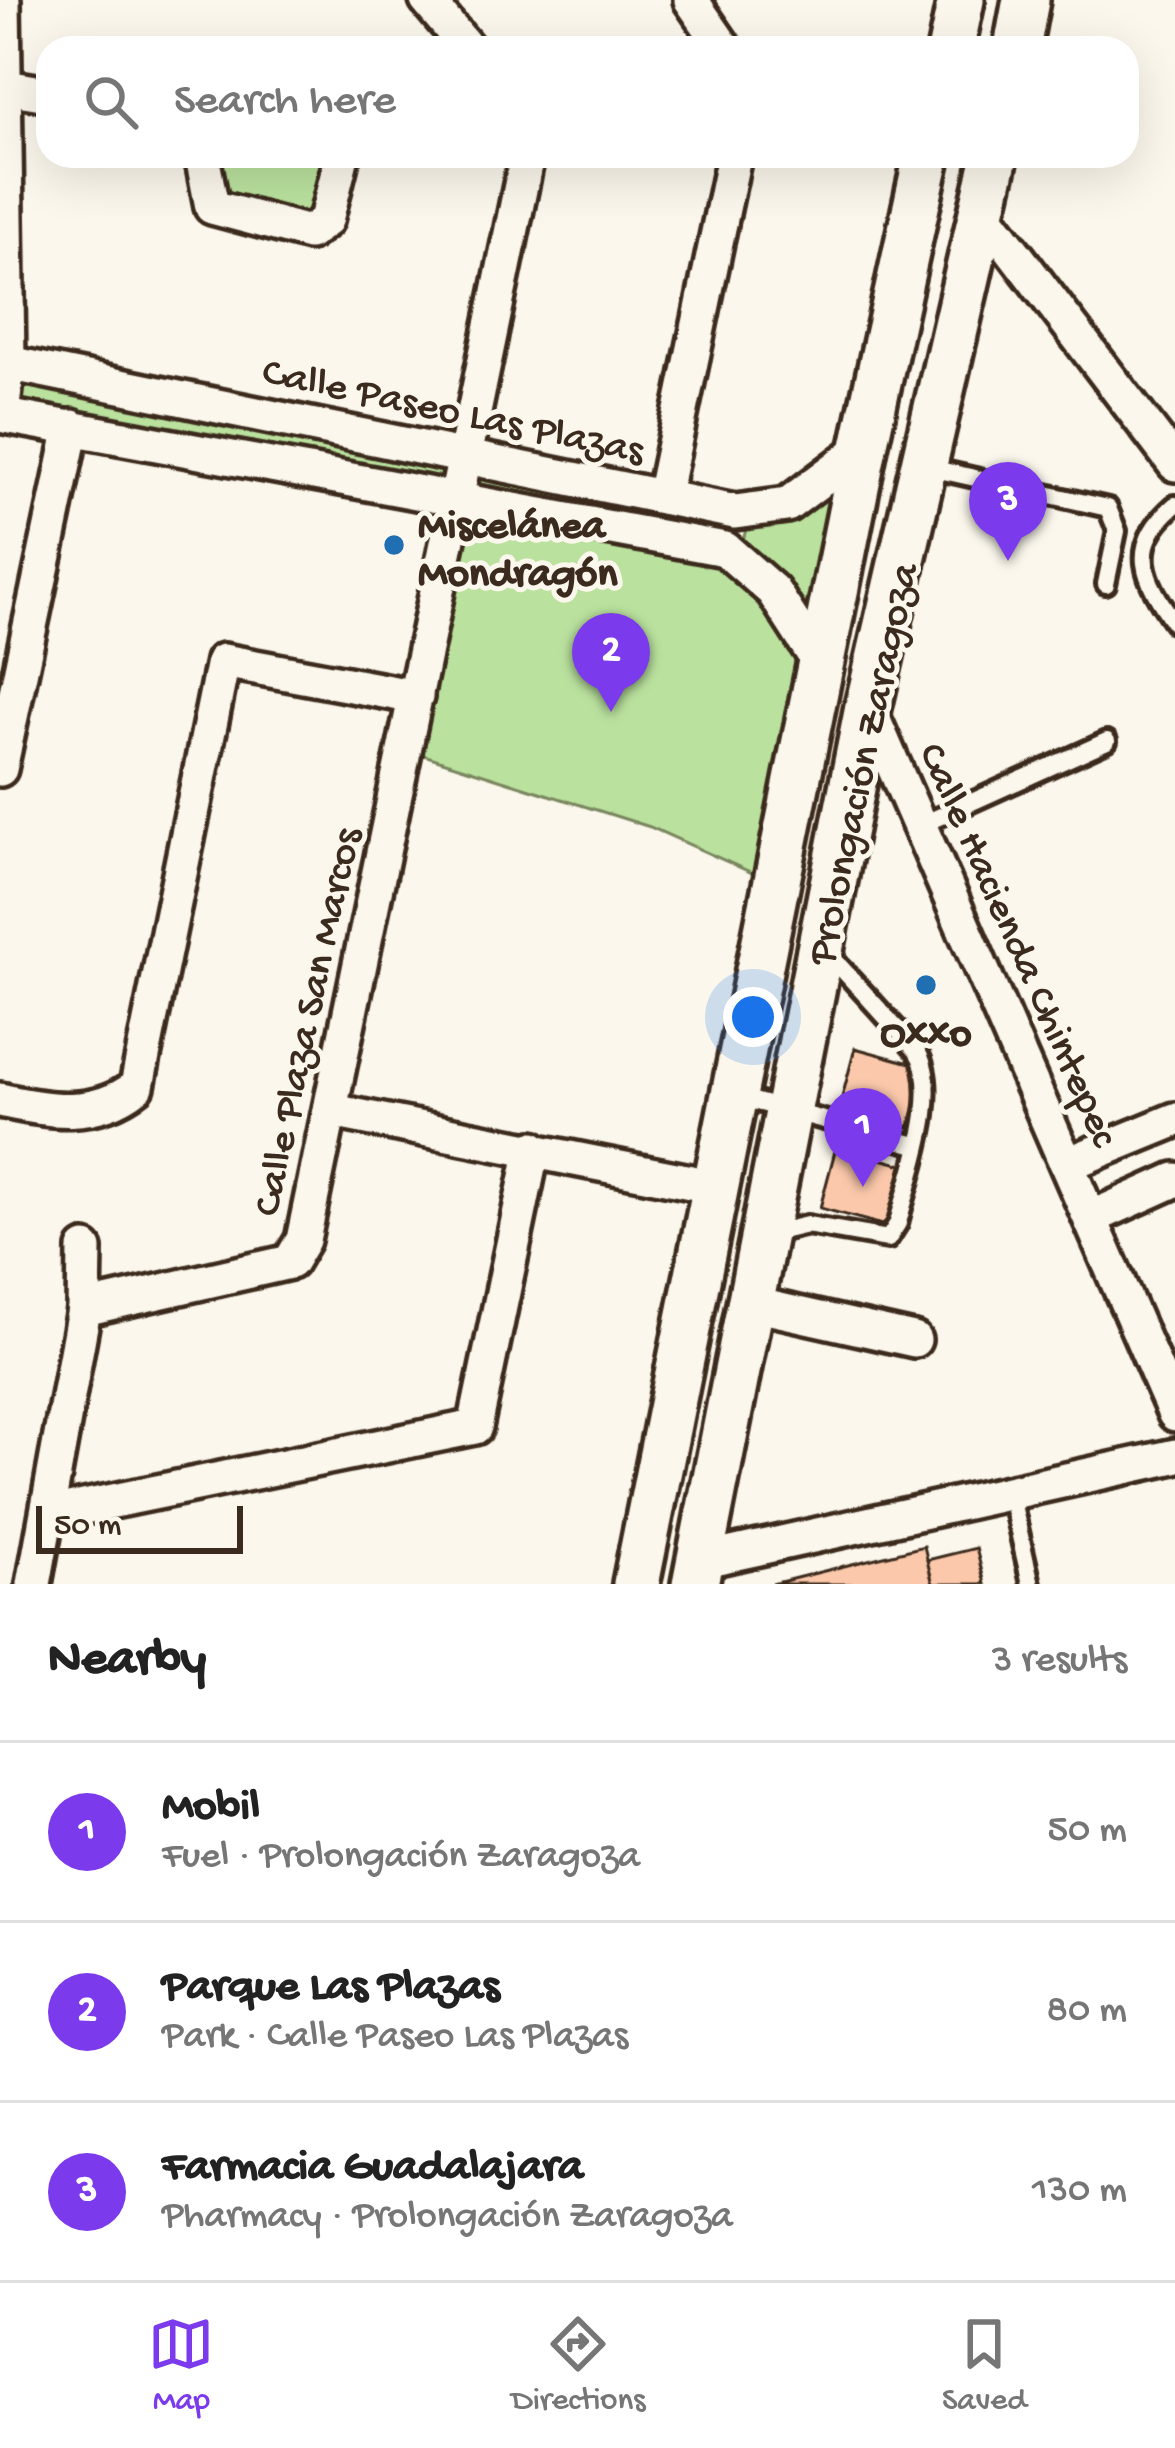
<!DOCTYPE html>
<meta charset="utf-8">
<style>
body{margin:0;font-family:"Gochi Hand",sans-serif;background:#f6f6f6;color:#222}
.scale{position:absolute;left:36px;bottom:30px;width:207px;box-sizing:border-box;padding-left:12px;border:6px solid #3b2a1e;border-top:0;font-size:33px;line-height:42px;white-space:nowrap;color:#3b2a1e;-webkit-text-stroke:9px #fbf7ec;paint-order:stroke}
.you{position:absolute;left:753px;top:1017px;width:42px;height:42px;margin:-30px;border:9px solid #fff;border-radius:50%;background:#1a73e8;box-shadow:0 0 0 18px #1a73e833}
.badge{display:grid;place-items:center;width:78px;height:78px;border-radius:50%;background:#7c3aed;color:#fff;font-size:39px;font-weight:700}
.pin{position:absolute;translate:-50% -99px;filter:drop-shadow(0 3px 6px #0008)}
.pin::after{content:'';position:absolute;top:63px;width:42px;height:36px;background:inherit;clip-path:polygon(0 0,100% 0,50% 100%)}
.list{margin:0;padding:0;list-style:none}
h2{display:flex;justify-content:space-between;align-items:center;height:156px;margin:0;padding:0 48px;font-size:51px}
h2 small{font-size:39px;font-weight:400;color:#767676}
.list li{display:grid;grid-template-columns:78px 1fr auto;gap:36px;align-items:center;box-sizing:border-box;height:180px;padding:0 48px;border-top:3px solid #e0e0e0}
.list b{display:block;font-size:45px;white-space:nowrap}
.list p{margin:0;font-size:39px;white-space:nowrap;color:#767676}
.list em{font-size:39px;font-style:normal;color:#767676}
.icon{flex:none;width:66px;height:66px;fill:none;stroke:currentColor;stroke-width:2;stroke-linecap:round;stroke-linejoin:round}
.map{position:relative;flex:none;width:1175px;height:1584px;overflow:hidden}
.search{position:absolute;background:#fff;box-shadow:0 12px 48px #0002;left:36px;right:36px;top:36px;height:132px;display:flex;align-items:center;gap:30px;box-sizing:border-box;padding:0 42px;border-radius:36px;color:#767676;font-size:45px}
.sheet{height:696px;background:#fff}
nav{display:flex;justify-content:space-around;align-items:center;box-sizing:border-box;height:168px;border-top:3px solid #e0e0e0;background:#fff;font-size:33px;color:#767676}
nav a{display:grid;justify-items:center;gap:6px}
nav .on{color:#7c3aed}
.map>svg:first-child{display:block}
</style>
<div class="map">
<svg width="1175" height="1584" viewBox="0 0 1175 1584">
<rect width="100%" height="100%" fill="#fbf7ec"/>
<filter id="ink" filterUnits="userSpaceOnUse"><feTurbulence type="fractalNoise" baseFrequency=".00833" numOctaves="2"/><feDisplacementMap in="SourceGraphic" scale="24" xChannelSelector="R" yChannelSelector="G"/><feConvolveMatrix kernelMatrix="1 2 1 2 8 2 1 2 1" color-interpolation-filters="sRGB"/></filter>
<g filter="url(#ink)">
<g fill="#bae29e" stroke="#7a865e" stroke-width="3">
<polygon points="215,156 333,156 316,219 223,199"/>
<polygon points="26,370 452,465 449,491 15,402"/>
<polygon points="471,459 724,517 719,540 464,495"/>
<polygon points="845,486 815,633 742,546 747,524 800,518"/>
<polygon points="460,508 708,557 761,599 810,672 768,880 650,827 411,751"/>
</g>
<g fill="#fbc8ab" stroke="#3b2a1e" stroke-width="3">
<polygon points="855,1048 925,1067 909,1128 839,1109"/>
<polygon points="836,1147 907,1166 890,1227 820,1208"/>
<polygon points="924,1546 933,1584 772,1584"/>
<polygon points="976,1548 985,1584 933,1584 927,1560"/>
</g>
<g fill="none" stroke-linecap="round" stroke-linejoin="round">
<defs>
<g id="service">
<polyline points="926,467 1108,508 1117,531 1106,584"/>
<path d="M 1175,505 C 1126,547 1144,579 1175,624"/>
<polyline points="921,825 1107,741"/>
<polyline points="735,1096 916,1145"/>
<path d="M 773,1233 L 807,1225 L 888,1239 L 898,1223 C 909,1177 944,1090 916,1050 L 824,949"/>
<polyline points="1010,1492 1031,1584"/>
</g>
<g id="minor">
<polyline points="427,0 467,48"/>
<polyline points="691,0 724,48"/>
<polyline points="6,87 48,94"/>
<polyline points="202,156 212,207 309,233 326,220 342,156"/>
<polyline points="984,213 1175,464"/>
<polyline points="8,363 735,512 787,505 864,447"/>
<polyline points="0,415 725,549 773,591 820,664"/>
<polyline points="2,415 8,363 3,0"/>
<polyline points="663,497 734,156"/>
<polyline points="868,707 1175,1414"/>
<polyline points="0,769 72,427"/>
<path d="M 0,1100 C 47,1111 96,1119 137,1086 L 223,661 L 416,697"/>
<polyline points="332,1111 716,1187"/>
<polyline points="1070,1163 1175,1120"/>
<polyline points="1093,1217 1175,1180"/>
<polyline points="749,1303 914,1340"/>
<polyline points="84,1309 85,1249"/>
<polyline points="50,1514 475,1427 533,1148"/>
<polyline points="700,1561 1175,1456"/>
<polyline points="34,1584 84,1309 290,1262 303,1240 527,156"/>
</g>
<g id="secondary">
<polyline points="951,48 961,0"/>
<polyline points="1017,48 1026,0"/>
<polyline points="636,1584 864,447 927,156"/>
<polyline points="695,1584 868,707 995,156"/>
</g>
</defs>
<use href="#service" stroke="#3b2a1e" stroke-width="26"/>
<use href="#minor" stroke="#3b2a1e" stroke-width="42"/>
<use href="#secondary" stroke="#3b2a1e" stroke-width="54"/>
<use href="#service" stroke="#fbf7ec" stroke-width="16"/>
<use href="#minor" stroke="#fbf7ec" stroke-width="33"/>
<use href="#secondary" stroke="#fbf7ec" stroke-width="45"/>
</g>
</g>
<g fill="#1f6fb2" stroke="#fbf7ec" stroke-width="4.5">
<circle cx="394" cy="545" r="12"/>
<circle cx="926" cy="985" r="12"/>
</g>
<g text-anchor="middle" stroke-width="10" stroke-linejoin="round" paint-order="stroke">
<g font-size="42" fill="#3b2a1e" stroke="#fbf7ec">
<text transform="translate(454 407) rotate(12)" y="15">Calle Paseo Las Plazas</text>
<text transform="translate(859 763) rotate(-78)" y="15">Prolongación Zaragoza</text>
<text transform="translate(1022 943) rotate(66)" y="15">Calle Hacienda Chintepec</text>
<text transform="translate(303 1021) rotate(-78)" y="15">Calle Plaza San Marcos</text>
</g>
<g font-size="42" font-weight="bold" fill="#3b2a1e" stroke="#fbf7ec" text-anchor="start">
<text x="418" y="536">Miscelánea<tspan x="418" dy="48">Mondragón</tspan></text>
<text x="926" y="1044" text-anchor="middle">Oxxo</text>
</g>
</g>
</svg>
<div class="scale">50 m</div>
<div class="you"></div>
<div class="pin badge" style="left:863px;top:1187px">1</div>
<div class="pin badge" style="left:611px;top:712px">2</div>
<div class="pin badge" style="left:1008px;top:561px">3</div>
<div class="search"><svg class="icon" aria-label="search" viewBox="0 0 24 24"><circle cx="10" cy="10" r="6"/><path d="M15 15l6 6"/></svg>Search here</div>
</div>
<section class="sheet">
<h2>Nearby<small>3 results</small></h2>
<ul class="list">
<li><span class="badge">1</span><div><b>Mobil</b><p>Fuel · Prolongación Zaragoza</p></div><em>50 m</em></li>
<li><span class="badge">2</span><div><b>Parque Las Plazas</b><p>Park · Calle Paseo Las Plazas</p></div><em>80 m</em></li>
<li><span class="badge">3</span><div><b>Farmacia Guadalajara</b><p>Pharmacy · Prolongación Zaragoza</p></div><em>130 m</em></li>
</ul>
</section>
<nav>
<a class="on"><svg class="icon" aria-label="map" viewBox="0 0 24 24"><path d="M3 6l6-2 6 2 6-2v14l-6 2-6-2-6 2zM9 4v14M15 6v14"/></svg>Map</a>
<a><svg class="icon" aria-label="directions" viewBox="0 0 24 24"><path d="M12 3l9 9-9 9-9-9zM9 14v-3h6M13 9l2 2-2 2"/></svg>Directions</a>
<a><svg class="icon" aria-label="saved" viewBox="0 0 24 24"><path d="M7 4h10v16l-5-4-5 4z"/></svg>Saved</a>
</nav>
